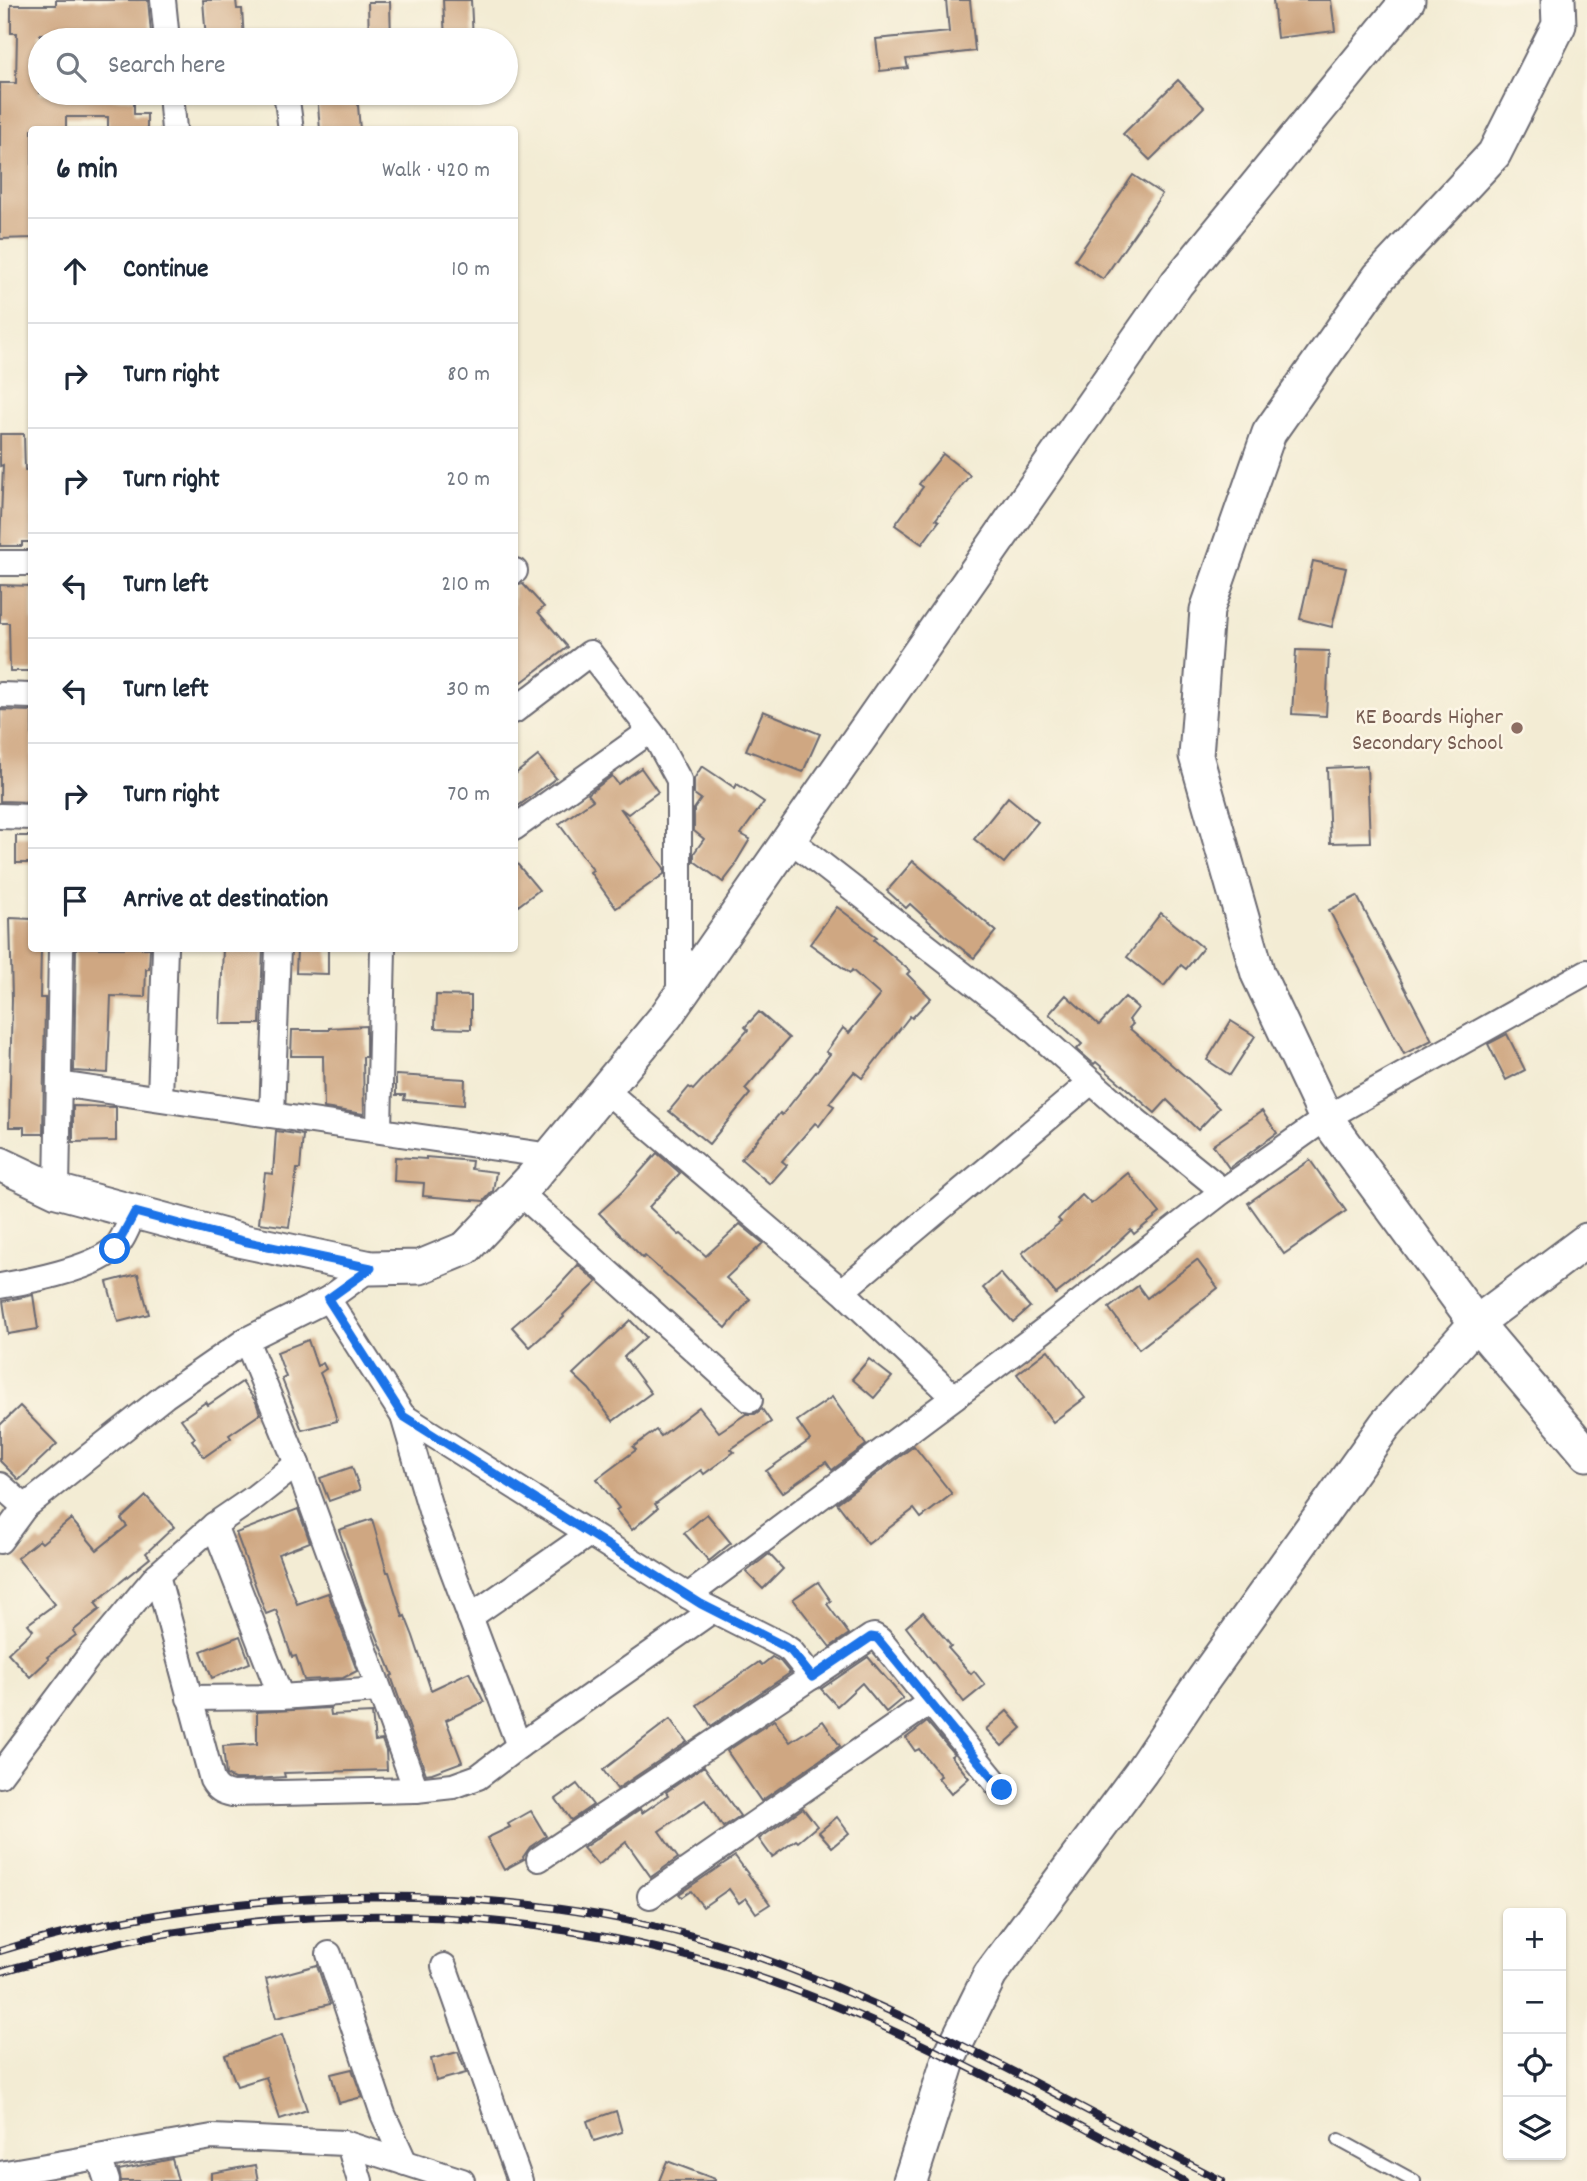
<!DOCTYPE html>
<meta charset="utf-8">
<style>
body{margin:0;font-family:Dekko,sans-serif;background:#f6f6f7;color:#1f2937}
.controls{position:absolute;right:21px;bottom:21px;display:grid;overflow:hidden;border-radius:7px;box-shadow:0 2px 5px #0004}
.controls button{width:63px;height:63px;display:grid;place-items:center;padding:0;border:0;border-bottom:2px solid #e0e1e3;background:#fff;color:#1f2937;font:35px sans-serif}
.stop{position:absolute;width:21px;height:21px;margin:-16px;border:5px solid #1a73e8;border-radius:50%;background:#fff}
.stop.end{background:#1a73e8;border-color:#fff;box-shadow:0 2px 7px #0008}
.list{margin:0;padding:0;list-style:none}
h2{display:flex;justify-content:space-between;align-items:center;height:91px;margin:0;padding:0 28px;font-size:30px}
h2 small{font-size:23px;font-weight:400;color:#747a83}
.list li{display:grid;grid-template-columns:46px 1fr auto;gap:21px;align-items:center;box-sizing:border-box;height:105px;padding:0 28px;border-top:2px solid #e0e1e3}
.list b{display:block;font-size:26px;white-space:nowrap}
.list em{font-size:23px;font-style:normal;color:#747a83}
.icon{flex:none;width:38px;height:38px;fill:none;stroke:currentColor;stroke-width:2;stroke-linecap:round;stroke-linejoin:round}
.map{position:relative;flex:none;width:1587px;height:2181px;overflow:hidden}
.search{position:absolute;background:#fff;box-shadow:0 2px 5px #0004;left:28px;top:28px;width:490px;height:77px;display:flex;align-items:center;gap:18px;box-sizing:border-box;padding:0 24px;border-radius:38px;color:#747a83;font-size:26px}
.panel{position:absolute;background:#fff;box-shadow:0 2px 5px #0004;left:28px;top:126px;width:490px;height:826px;border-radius:7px}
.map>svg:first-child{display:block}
</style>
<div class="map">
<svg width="1587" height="2181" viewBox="0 0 1587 2181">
<rect width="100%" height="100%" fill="#fcf5e5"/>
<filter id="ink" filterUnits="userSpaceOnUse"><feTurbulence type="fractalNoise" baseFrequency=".0143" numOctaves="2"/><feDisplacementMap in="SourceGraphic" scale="14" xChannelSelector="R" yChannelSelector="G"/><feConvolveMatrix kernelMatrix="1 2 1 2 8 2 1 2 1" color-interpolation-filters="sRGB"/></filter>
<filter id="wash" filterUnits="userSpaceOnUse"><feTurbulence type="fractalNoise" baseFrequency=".00686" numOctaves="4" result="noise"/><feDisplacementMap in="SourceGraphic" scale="28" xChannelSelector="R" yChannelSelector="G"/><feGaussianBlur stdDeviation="1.57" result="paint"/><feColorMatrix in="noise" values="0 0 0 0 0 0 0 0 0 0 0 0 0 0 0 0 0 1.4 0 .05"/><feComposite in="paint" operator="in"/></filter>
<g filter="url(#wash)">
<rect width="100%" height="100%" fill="#f3ecd4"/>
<g id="blocks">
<g fill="#cfa782">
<polygon points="56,0 148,0 151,33 40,34 40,93 90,93 90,99 134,99 134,114 147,114 147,130 108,130 108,117 66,117 66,130 32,130 32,238 0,239 0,83 16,83 17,33 11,33 11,5 56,5"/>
<polygon points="203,0 236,0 237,9 242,9 244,40 206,40"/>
<polygon points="443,0 471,0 473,40 445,40"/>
<polygon points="946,0 970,0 975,51 906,59 908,68 880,71 876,39 949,32"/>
<polygon points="1273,0 1331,0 1335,31 1277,38"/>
<polygon points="368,2 390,2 391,40 369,40"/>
<polygon points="1178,80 1204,107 1150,160 1123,134"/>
<polygon points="317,93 357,93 360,130 320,130"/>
<polygon points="1133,175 1162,194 1103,279 1075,260"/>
<polygon points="0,434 24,434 25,470 32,470 32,542 22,542 22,546 0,546 3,465 0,466"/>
<polygon points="943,454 970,475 936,519 939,521 922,544 895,525 923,487 919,484"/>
<polygon points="1313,561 1346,568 1332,627 1300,619"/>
<polygon points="523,584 544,607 538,612 568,647 514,688 514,586"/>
<polygon points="0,585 32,586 32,671 10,671 9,623 0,623"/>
<polygon points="1296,650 1329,651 1326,716 1292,714"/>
<polygon points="0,710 32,711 32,802 0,801"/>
<polygon points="763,711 820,734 803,772 746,750"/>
<polygon points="538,756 556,778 514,809 514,775"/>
<polygon points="702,766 735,788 737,784 764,802 741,834 750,839 735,864 736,865 723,882 694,861 694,853 704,839 694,831 694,809 701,799 694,794 694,779"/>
<polygon points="1367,766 1370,842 1330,843 1327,768"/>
<polygon points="641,768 658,792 628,814 620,808 664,868 664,874 616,908 590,872 593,870 559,824 593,800 588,794 612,776 618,784"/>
<polygon points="1008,797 1038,822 1004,863 974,839"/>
<rect x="16" y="836" width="16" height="27"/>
<polygon points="514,860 539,890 514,909"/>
<polygon points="913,861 996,931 974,958 944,935 910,904 906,908 887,891"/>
<polygon points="1357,896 1432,1040 1404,1054 1329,910"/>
<polygon points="837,907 877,937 874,940 910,971 907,974 931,998 912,1018 910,1016 862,1078 854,1072 829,1103 834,1106 819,1126 815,1123 782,1161 787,1165 770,1184 741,1159 780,1113 782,1115 830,1054 826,1052 843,1028 849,1033 880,995 852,970 850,973 810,944"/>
<polygon points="1161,913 1203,948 1186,969 1181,965 1164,986 1127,957"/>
<polygon points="10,918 32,919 32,948 41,948 40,998 45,998 45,1002 43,1134 24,1134 24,1127 9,1127 12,999"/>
<polygon points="76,948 150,948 149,969 146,969 145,997 111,996 108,1073 74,1071"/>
<polygon points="223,948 263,948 260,1024 220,1024"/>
<polygon points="297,948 328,948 328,974 296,973"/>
<polygon points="436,995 471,996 471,1029 435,1028"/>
<polygon points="1066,995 1099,1025 1125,997 1138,1008 1129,1020 1133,1024 1129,1028 1193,1083 1219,1108 1198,1130 1167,1100 1155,1113 1096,1062 1094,1064 1079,1051 1077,1049 1082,1044 1049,1014"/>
<polygon points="759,1012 789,1038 745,1089 750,1094 709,1144 669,1111 689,1087 693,1090 748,1030 745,1027"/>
<polygon points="1231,1021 1255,1036 1230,1075 1207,1060"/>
<polygon points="366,1026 366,1057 363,1057 364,1114 324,1108 323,1056 291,1056 292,1030 329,1030 329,1028"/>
<polygon points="1507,1034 1525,1070 1506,1080 1488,1044"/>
<polygon points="396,1075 465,1079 464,1105 404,1100 405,1095 396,1095"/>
<polygon points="73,1106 116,1107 116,1141 73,1142"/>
<polygon points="1262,1111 1277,1133 1229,1168 1213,1145"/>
<polygon points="276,1131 303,1135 300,1169 297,1169 289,1227 259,1223 265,1173 273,1174"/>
<polygon points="657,1153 680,1173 649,1207 679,1235 681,1234 706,1256 740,1224 763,1243 726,1278 750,1299 726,1328 645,1256 643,1258 599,1213 622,1192"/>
<polygon points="395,1157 426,1159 426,1157 472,1161 471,1169 496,1172 493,1191 484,1201 423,1196 424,1183 394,1181"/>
<polygon points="1310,1160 1346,1211 1284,1254 1248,1203"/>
<polygon points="1128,1173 1160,1213 1134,1234 1131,1230 1099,1260 1056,1294 1022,1253 1061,1222 1058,1219 1082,1195 1091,1204"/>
<polygon points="1197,1260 1218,1288 1139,1349 1109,1308 1138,1286 1147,1298"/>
<polygon points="578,1265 597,1282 563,1315 564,1317 530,1347 512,1327 557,1288"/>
<polygon points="1000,1273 1030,1307 1013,1322 983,1288"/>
<polygon points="138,1274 149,1314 118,1322 107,1282"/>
<polygon points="33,1295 38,1329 8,1334 3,1301"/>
<polygon points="630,1320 646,1337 624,1357 651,1393 613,1421 589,1389 573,1374"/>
<polygon points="308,1340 317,1366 323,1363 326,1369 320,1373 330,1396 337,1421 302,1430 282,1379 286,1377 277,1352"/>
<polygon points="1048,1350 1085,1398 1053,1422 1017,1374"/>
<polygon points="869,1359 892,1377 874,1398 852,1379"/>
<polygon points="242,1382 256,1402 260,1414 229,1435 231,1438 204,1457 192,1440 195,1438 181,1419 206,1402 208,1405"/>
<polygon points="832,1397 866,1445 832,1470 826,1462 782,1493 766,1471 810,1440 797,1421"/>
<polygon points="20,1406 57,1444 19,1480 0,1461 0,1425"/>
<polygon points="699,1407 719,1432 746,1414 755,1414 762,1409 771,1422 731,1449 734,1452 704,1474 701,1470 655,1504 658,1508 632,1530 616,1510 619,1508 597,1479 636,1450 633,1447 656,1430 661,1436"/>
<polygon points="914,1446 952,1494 921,1518 914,1509 868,1544 837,1503"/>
<polygon points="352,1467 360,1490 329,1501 320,1478"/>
<polygon points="146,1496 174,1527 146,1553 150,1558 95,1603 100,1609 73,1631 76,1635 47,1657 49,1659 30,1677 8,1653 33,1630 28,1624 55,1604 17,1558 39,1540 42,1543 71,1519 97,1550 127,1526 121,1519"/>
<polygon points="298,1509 310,1542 278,1554 297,1604 328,1593 357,1671 343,1678 304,1680 296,1656 292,1657 276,1610 266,1614 236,1533"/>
<polygon points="707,1514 731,1543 709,1561 684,1533"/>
<polygon points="372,1519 387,1572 389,1572 403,1617 405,1616 413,1636 431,1690 469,1672 484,1702 446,1720 462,1762 432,1773 426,1774 391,1676 393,1675 364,1605 339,1530"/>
<polygon points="769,1554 783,1569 763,1589 746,1572"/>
<polygon points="818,1582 831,1601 827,1604 849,1634 830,1647 793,1599"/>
<polygon points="923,1612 951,1646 948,1648 971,1674 974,1671 985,1685 964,1702 906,1627"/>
<polygon points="240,1636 250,1663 212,1678 201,1651"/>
<polygon points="772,1657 781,1662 790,1673 711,1726 697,1705 759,1662 762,1665"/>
<polygon points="868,1657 903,1698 886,1712 862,1683 837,1706 821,1689"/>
<polygon points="330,1708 331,1715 372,1713 375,1741 382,1740 386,1751 387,1770 284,1773 285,1777 255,1779 234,1779 226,1775 223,1746 257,1744 257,1712"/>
<polygon points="1007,1711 1022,1728 1002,1746 986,1729"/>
<polygon points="670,1719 687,1742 617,1789 603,1770"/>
<polygon points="774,1720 790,1742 823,1721 840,1746 761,1801 727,1751"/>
<polygon points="927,1722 954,1754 951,1756 969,1778 951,1794 938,1778 941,1776 919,1749 915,1751 906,1738"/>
<polygon points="704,1766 740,1816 723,1827 705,1800 659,1831 678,1858 651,1877 626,1842 598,1865 583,1848 640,1809 642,1813 668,1795 666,1792"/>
<polygon points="577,1784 593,1805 571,1820 556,1799"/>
<polygon points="803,1808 817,1826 798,1842 796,1840 772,1857 759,1839"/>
<polygon points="531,1811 546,1836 530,1847 523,1857 524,1859 504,1870 487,1838 510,1827 508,1824"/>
<polygon points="837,1817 849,1833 832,1847 819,1832"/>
<polygon points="735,1856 770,1904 756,1913 746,1898 739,1903 729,1889 703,1907 691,1891 682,1897 679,1894"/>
<polygon points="317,1965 330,2004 276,2018 266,1979"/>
<polygon points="282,2035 307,2110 280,2119 266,2077 237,2086 225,2055"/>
<polygon points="458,2052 466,2073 436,2081 431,2059"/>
<polygon points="352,2069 362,2097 339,2103 331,2074"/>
<polygon points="616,2111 622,2132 594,2141 587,2121"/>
<polygon points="172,2159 178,2181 121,2181 119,2170"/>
<polygon points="667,2161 715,2179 715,2181 659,2181"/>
<polygon points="255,2165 258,2181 211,2181 211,2173"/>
</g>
</g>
</g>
<g filter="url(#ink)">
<use href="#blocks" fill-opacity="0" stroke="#6b6971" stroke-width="2"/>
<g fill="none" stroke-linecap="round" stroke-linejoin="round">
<defs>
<polyline id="lane" points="1339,2140 1414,2181"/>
<g id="street">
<polyline points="163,0 167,40"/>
<polyline points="171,93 174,130"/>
<polyline points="286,93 291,130"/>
<polyline points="0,563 32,563"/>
<polyline points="514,571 515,571"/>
<polyline points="0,695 32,696"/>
<polyline points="514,711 590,653 656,738 679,780 679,998"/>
<polyline points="0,816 32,817"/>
<polyline points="514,828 650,731"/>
<polyline points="788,838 1024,1022 1128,1114 1223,1191"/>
<polyline points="59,1084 551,1156"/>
<polyline points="604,1089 842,1291 954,1397"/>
<polyline points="160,1098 165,948"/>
<polyline points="272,1115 278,948"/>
<polyline points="379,1130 383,948"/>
<polyline points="57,1191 61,948"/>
<polyline points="519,1192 750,1400"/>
<path d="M 0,1286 C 30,1281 90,1269 113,1250 C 123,1242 129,1223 135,1212"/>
<polyline points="842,1291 1091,1082"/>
<polyline points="328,1299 403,1416 434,1521 519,1746 713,1610"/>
<polyline points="246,1340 297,1464 416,1790"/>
<polyline points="403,1416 701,1604 784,1646 791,1651 812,1677"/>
<polyline points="0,1485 25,1507"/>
<polyline points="214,1525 281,1697"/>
<polyline points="0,1541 25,1507 165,1396 246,1340 328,1299 371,1268"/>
<polyline points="157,1575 214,1525 255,1497 297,1464"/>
<polyline points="688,1596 1040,1333 1223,1191 1326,1118 1587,972"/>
<polyline points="470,1617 589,1534"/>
<polyline points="189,1698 281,1697 379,1690"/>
<polyline points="930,1702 1002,1790"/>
<path d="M 0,1775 L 87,1659 L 157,1575 L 212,1780 C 217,1789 222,1792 232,1794 L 416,1790 L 453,1786 L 478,1777 L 519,1746"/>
<polyline points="539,1859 871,1637 874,1636 880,1640 930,1702 650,1896"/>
<polyline points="329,1954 383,2114 405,2163"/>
<polyline points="444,1966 520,2181"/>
<polyline points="349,2145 360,2181"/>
<polyline points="99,2157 107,2181"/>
<polyline points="0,2174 212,2137 344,2143 462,2181"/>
</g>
<g id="secondary">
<polyline points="1558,0 1559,25 1494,154 1379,277 1269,433 1207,610 1196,756 1258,974 1326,1118 1476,1323 1587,1454"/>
<polyline points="0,1164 57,1191 243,1241 371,1268 420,1267 466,1248 532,1178 666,1016 1177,283 1408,0"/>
<polyline points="910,2181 949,2058 990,1975 1141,1772 1196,1690 1386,1424 1476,1323 1587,1240"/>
</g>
</defs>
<use href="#lane" stroke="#6b6971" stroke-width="16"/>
<use href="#street" stroke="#6b6971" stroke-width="28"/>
<use href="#secondary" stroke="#6b6971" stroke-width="37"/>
<use href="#lane" stroke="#fff" stroke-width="12"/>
<use href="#street" stroke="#fff" stroke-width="24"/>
<use href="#secondary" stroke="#fff" stroke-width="33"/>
<defs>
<g id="rail">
<path d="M 0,1951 C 223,1883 510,1875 732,1948 C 904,2005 1061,2099 1222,2181"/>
<path d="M 0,1972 C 26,1964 52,1958 79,1952 C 314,1894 564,1905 792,1989 C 928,2039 1055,2114 1184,2181"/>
</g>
</defs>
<use href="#rail" stroke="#22223b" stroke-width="8"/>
<use href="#rail" stroke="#fcf5e5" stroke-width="5" stroke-dasharray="16" stroke-linecap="butt"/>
</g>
</g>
<g fill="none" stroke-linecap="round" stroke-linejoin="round" filter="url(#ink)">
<polyline stroke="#1a73e8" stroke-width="9" points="115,1249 135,1212 243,1241 371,1268 328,1299 403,1416 701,1604 784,1646 791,1651 812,1677 871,1637 877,1638 1002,1790"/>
</g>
<circle fill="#8d6e63" stroke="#fcf5e5" stroke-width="2.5" cx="1517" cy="728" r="7"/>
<g text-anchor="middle" stroke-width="5" stroke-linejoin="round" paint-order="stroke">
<g font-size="23" fill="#785e54" stroke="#fcf5e5" text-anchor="end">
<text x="1503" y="723">KE Boards Higher<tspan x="1503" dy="26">Secondary School</tspan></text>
</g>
</g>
</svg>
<div class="controls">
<button>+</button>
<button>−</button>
<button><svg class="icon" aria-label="locate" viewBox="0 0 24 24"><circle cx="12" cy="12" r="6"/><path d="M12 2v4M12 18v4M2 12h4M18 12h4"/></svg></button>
<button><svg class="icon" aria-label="layers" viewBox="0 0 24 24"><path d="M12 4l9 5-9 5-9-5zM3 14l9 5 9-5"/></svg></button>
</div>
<div class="stop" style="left:115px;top:1249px"></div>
<div class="stop end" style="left:1002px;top:1790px"></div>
<div class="search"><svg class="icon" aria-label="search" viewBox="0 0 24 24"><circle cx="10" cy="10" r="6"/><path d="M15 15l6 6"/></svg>Search here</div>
<section class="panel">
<h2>6 min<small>Walk · 420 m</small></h2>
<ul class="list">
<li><svg class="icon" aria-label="ahead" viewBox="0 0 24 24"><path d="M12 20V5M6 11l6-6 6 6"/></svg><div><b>Continue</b></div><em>10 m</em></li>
<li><svg class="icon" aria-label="right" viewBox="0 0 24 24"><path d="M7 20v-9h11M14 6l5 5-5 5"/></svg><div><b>Turn right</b></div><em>80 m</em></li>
<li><svg class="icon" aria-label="right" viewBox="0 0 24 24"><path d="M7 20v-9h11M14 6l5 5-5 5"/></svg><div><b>Turn right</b></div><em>20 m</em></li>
<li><svg class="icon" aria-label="left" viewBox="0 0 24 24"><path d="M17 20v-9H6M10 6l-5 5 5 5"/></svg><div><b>Turn left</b></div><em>210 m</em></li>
<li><svg class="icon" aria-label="left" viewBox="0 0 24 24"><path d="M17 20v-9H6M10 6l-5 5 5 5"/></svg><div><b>Turn left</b></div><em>30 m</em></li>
<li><svg class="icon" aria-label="right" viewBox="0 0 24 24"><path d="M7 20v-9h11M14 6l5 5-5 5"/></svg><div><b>Turn right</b></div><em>70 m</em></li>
<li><svg class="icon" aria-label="arrive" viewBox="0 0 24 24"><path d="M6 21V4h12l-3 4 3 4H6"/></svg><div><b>Arrive at destination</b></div></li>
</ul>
</section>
</div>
